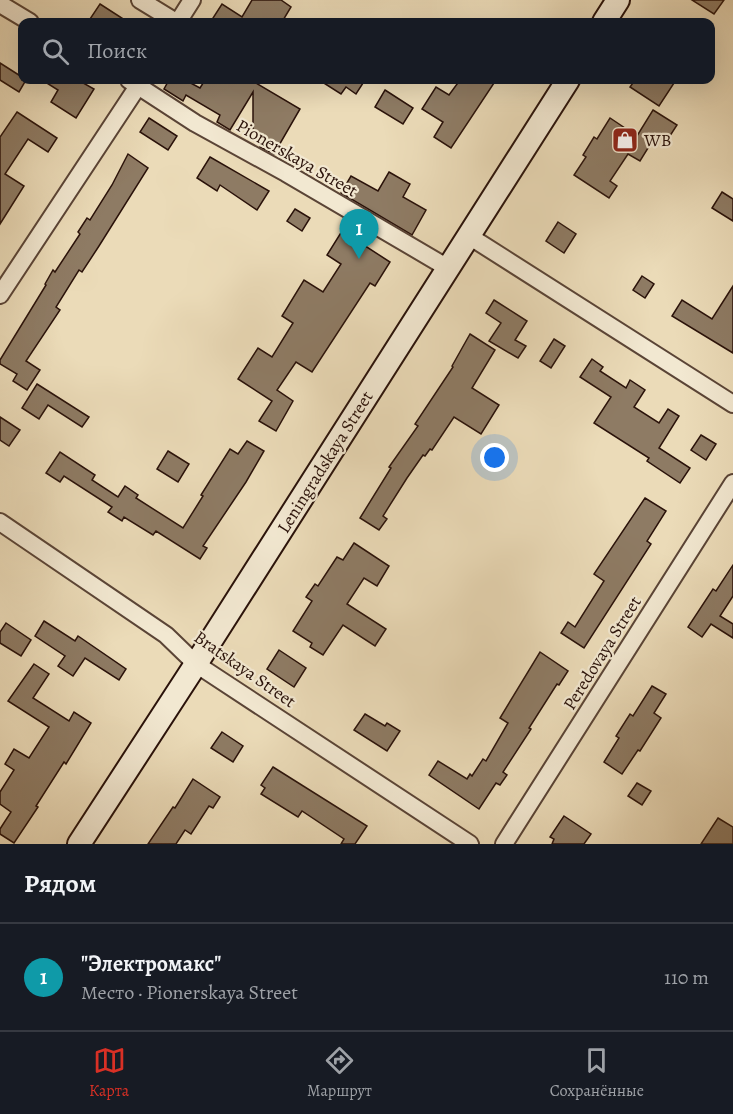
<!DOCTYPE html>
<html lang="ru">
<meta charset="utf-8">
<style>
body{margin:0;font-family:Alegreya,serif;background:#20242c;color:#f1f3f6}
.you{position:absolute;left:495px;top:458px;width:21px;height:21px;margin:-15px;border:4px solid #fff;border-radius:50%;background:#1a73e8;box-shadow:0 0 0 9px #1a73e833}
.badge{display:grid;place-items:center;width:39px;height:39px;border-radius:50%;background:#d93025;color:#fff;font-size:20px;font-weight:700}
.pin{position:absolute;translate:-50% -50px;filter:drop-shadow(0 2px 3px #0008)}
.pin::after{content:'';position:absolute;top:32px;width:21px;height:18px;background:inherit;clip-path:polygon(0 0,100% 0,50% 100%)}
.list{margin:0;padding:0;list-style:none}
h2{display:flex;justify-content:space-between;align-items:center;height:78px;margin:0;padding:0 24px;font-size:26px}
h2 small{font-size:20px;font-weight:400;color:#9ea1a6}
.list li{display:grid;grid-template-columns:39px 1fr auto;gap:18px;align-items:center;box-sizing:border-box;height:108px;padding:0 24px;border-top:2px solid #363941}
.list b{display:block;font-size:22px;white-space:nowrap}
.list p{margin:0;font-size:20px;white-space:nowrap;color:#9ea1a6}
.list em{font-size:20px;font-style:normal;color:#9ea1a6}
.icon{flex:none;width:33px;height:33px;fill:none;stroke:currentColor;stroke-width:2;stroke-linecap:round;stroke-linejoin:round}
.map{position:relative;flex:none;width:733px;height:844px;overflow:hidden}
.search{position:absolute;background:#171b24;box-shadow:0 6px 24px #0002;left:18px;right:18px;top:18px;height:66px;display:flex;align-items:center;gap:15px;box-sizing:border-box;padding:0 21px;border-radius:12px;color:#9ea1a6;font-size:22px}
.sheet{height:186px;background:#171b24}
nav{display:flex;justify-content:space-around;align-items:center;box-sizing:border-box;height:84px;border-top:2px solid #363941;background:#171b24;font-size:16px;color:#9ea1a6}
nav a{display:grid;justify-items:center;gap:3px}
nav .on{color:#d93025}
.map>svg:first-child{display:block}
</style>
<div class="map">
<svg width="733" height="844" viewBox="0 0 733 844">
<rect width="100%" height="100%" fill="#ebdbb8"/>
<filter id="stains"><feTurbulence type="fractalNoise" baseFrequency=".00333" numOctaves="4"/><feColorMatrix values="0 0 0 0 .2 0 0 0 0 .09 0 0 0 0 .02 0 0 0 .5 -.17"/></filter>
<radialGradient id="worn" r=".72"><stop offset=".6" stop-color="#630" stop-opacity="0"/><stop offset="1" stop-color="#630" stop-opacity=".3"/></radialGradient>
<g fill="#8e7b64" stroke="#2a120a" stroke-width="1.5">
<polygon points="252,0 281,0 291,7 282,22 219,22 213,18 222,4 242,17"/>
<polygon points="692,0 724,0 714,14"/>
<polygon points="100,4 128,22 88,22"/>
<polygon points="0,63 22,77 22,80 26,80 19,92 0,80"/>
<polygon points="42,80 78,80 94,89 76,118 51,102 58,90"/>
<polygon points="169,80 185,80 200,88 205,80 251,80 300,109 274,154 260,147 263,142 253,130 253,92 230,130 217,122 220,115 186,95 183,101 164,89"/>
<polygon points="319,80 365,80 356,94 346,87 341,94"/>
<polygon points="460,80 496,80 451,148 434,137 443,122 422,109 436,87 449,95"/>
<polygon points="635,80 676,80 659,106 630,87"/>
<polygon points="385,90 413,108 403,124 375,107"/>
<polygon points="653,110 677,125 666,142 656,135 640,161 628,154 610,181 617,186 609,198 574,175 586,157 583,155 594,137 597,139 610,118 637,136"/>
<polygon points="17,112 57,138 48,152 28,139 5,174 24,186 0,224 0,137"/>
<polygon points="149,118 177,136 168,150 140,132"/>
<polygon points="128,154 148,168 99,246 82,272 79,270 56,307 60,310 26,361 40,370 27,390 13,381 17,374 0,364 0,360 46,285 45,284 53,270 55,272 80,234 78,232 87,218 90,220 112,185"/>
<polygon points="210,157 269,191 257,210 220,185 217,191 197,178"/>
<polygon points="389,172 410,184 403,197 426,210 412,235 341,193 351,176 378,191"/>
<polygon points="722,192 733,199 733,221 712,208"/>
<polygon points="295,209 310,218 302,231 287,221"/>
<polygon points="558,222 576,234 564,253 546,241"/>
<polygon points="342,231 390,262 375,286 370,283 312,372 296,362 277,390 293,401 276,431 259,421 272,401 238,379 258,348 272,357 293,323 282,316 304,280 323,292 341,264 327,255"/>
<polygon points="642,276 654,284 645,298 633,290"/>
<polygon points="733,286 733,353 672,316 682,300 712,319"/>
<polygon points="494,300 527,321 515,340 526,346 518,358 489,341 501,323 486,313"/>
<polygon points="470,334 495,350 472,388 499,405 481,434 454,417 432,450 430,449 425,456 423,455 407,478 383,516 387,519 379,530 360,518 391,468 389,467 418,426 415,424 453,367 452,366"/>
<polygon points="554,339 565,346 551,368 540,361"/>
<polygon points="592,359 603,367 600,371 626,388 630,380 645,390 634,407 659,423 668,409 679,416 659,448 690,468 680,483 647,461 649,458 594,423 611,397 580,377"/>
<polygon points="37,384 89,417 82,427 48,405 39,419 22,408"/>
<polygon points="0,417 20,430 9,446 0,440"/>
<polygon points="701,435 716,444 706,460 691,450"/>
<polygon points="247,441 264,451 246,482 203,546 207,548 200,559 156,531 153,535 124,517 122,521 108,512 112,507 64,476 60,482 46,473 60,452 95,475 92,480 118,497 125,486 138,495 136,498 183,528 203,496 201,495 230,449 238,454"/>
<polygon points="168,451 189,464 178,482 157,469"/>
<polygon points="645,498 666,511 647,541 651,544 584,648 561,633 568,622 575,627 604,581 594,574"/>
<polygon points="354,543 389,566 377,586 364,578 347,604 386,629 375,646 343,625 323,655 310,647 312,643 293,631 312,601 306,597 315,584 318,586 337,557 343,560"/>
<polygon points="733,565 733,596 720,616 733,624 733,638 711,624 702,637 688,627 713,589 716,591"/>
<polygon points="44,621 75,641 78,636 126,669 119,680 85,658 73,676 58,666 65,656 35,636"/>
<polygon points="6,623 31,640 21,656 0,643 0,632"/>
<polygon points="279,650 306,668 294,687 267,669"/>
<polygon points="540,652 568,671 559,685 557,684 529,728 531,729 503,772 507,775 500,785 496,783 479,809 429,775 438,761 467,779 470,774 472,776 483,759 486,761 508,723 500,718"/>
<polygon points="34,664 49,674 33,698 69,721 74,712 91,723 66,764 64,762 36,806 38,807 14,843 0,834 0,829 11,812 0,804 0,792 14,770 5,764 14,749 29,758 49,727 8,701"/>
<polygon points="652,686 666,694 654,713 661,718 640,751 638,750 622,774 604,762 619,738 616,736 630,714 633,716"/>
<polygon points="365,714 385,726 387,723 400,731 387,751 354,730"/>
<polygon points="222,732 243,746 233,762 211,748"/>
<polygon points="273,767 367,826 355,844 341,844 344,839 302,811 298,817 261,794 265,788 261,785"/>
<polygon points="193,779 220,797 213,808 209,806 191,834 185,830 176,844 148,844 173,807 175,808"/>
<polygon points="637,783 651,791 642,805 628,796"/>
<polygon points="564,816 591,834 584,844 552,844 554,839 550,837"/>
<polygon points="718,818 733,827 733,844 701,844"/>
</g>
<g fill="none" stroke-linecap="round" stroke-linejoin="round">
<defs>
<g id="street">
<polyline points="140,0 176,22"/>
<polyline points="0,4 30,22"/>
<polyline points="178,22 192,0"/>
<polyline points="129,80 195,123 286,173 448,268"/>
<polyline points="469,236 733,404"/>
<polyline points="0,295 142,80"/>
<polyline points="0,522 166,635 196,664 470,844"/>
<polyline points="504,844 733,483"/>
</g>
<g id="secondary">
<polyline points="604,22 618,0"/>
<polyline points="79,844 196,664 568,80"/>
</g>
</defs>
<use href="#street" stroke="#5a4436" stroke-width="20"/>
<use href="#secondary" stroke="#2a120a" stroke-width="26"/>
<use href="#street" stroke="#f2e8d1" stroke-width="16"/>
<use href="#secondary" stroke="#f2e8d1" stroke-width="22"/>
</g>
<defs>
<symbol id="shop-square" viewBox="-11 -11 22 22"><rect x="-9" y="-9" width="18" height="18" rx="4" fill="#8f2418" stroke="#f2e8d1"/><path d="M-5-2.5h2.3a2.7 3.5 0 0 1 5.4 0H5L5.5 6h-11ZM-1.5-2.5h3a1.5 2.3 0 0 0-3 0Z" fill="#fff"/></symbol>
</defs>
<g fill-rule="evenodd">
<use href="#shop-square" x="610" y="125" width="30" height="30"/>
</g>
<g text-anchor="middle" stroke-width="4.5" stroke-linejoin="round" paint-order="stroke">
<g font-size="18" fill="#2a120a" stroke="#f2e8d1" text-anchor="start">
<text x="644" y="146">WB</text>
</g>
<g font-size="18" fill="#2a120a" stroke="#f2e8d1">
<text transform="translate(297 158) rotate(30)" y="6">Pionerskaya Street</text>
<text transform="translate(325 462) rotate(-58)" y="6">Leningradskaya Street</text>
<text transform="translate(602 653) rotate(-58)" y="6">Peredovaya Street</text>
<text transform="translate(245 669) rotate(35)" y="6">Bratskaya Street</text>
</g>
</g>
<rect width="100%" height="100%" filter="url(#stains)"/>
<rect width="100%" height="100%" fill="url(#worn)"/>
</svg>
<div class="you"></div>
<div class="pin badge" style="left:359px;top:259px;background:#0f9aa8">1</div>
<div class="search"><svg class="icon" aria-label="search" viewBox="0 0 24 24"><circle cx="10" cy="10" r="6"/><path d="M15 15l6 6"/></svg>Поиск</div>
</div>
<section class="sheet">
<h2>Рядом<small></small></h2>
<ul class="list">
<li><span class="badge" style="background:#0f9aa8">1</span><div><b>&quot;Электромакс&quot;</b><p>Место · Pionerskaya Street</p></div><em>110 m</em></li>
</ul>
</section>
<nav>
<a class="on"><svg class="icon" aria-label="map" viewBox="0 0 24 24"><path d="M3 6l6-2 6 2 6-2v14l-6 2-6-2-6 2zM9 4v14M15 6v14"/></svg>Карта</a>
<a><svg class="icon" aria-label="directions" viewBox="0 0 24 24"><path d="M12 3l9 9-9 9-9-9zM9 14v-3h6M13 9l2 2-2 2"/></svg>Маршрут</a>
<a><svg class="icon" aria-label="saved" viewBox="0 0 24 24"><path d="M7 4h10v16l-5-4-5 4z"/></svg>Сохранённые</a>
</nav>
